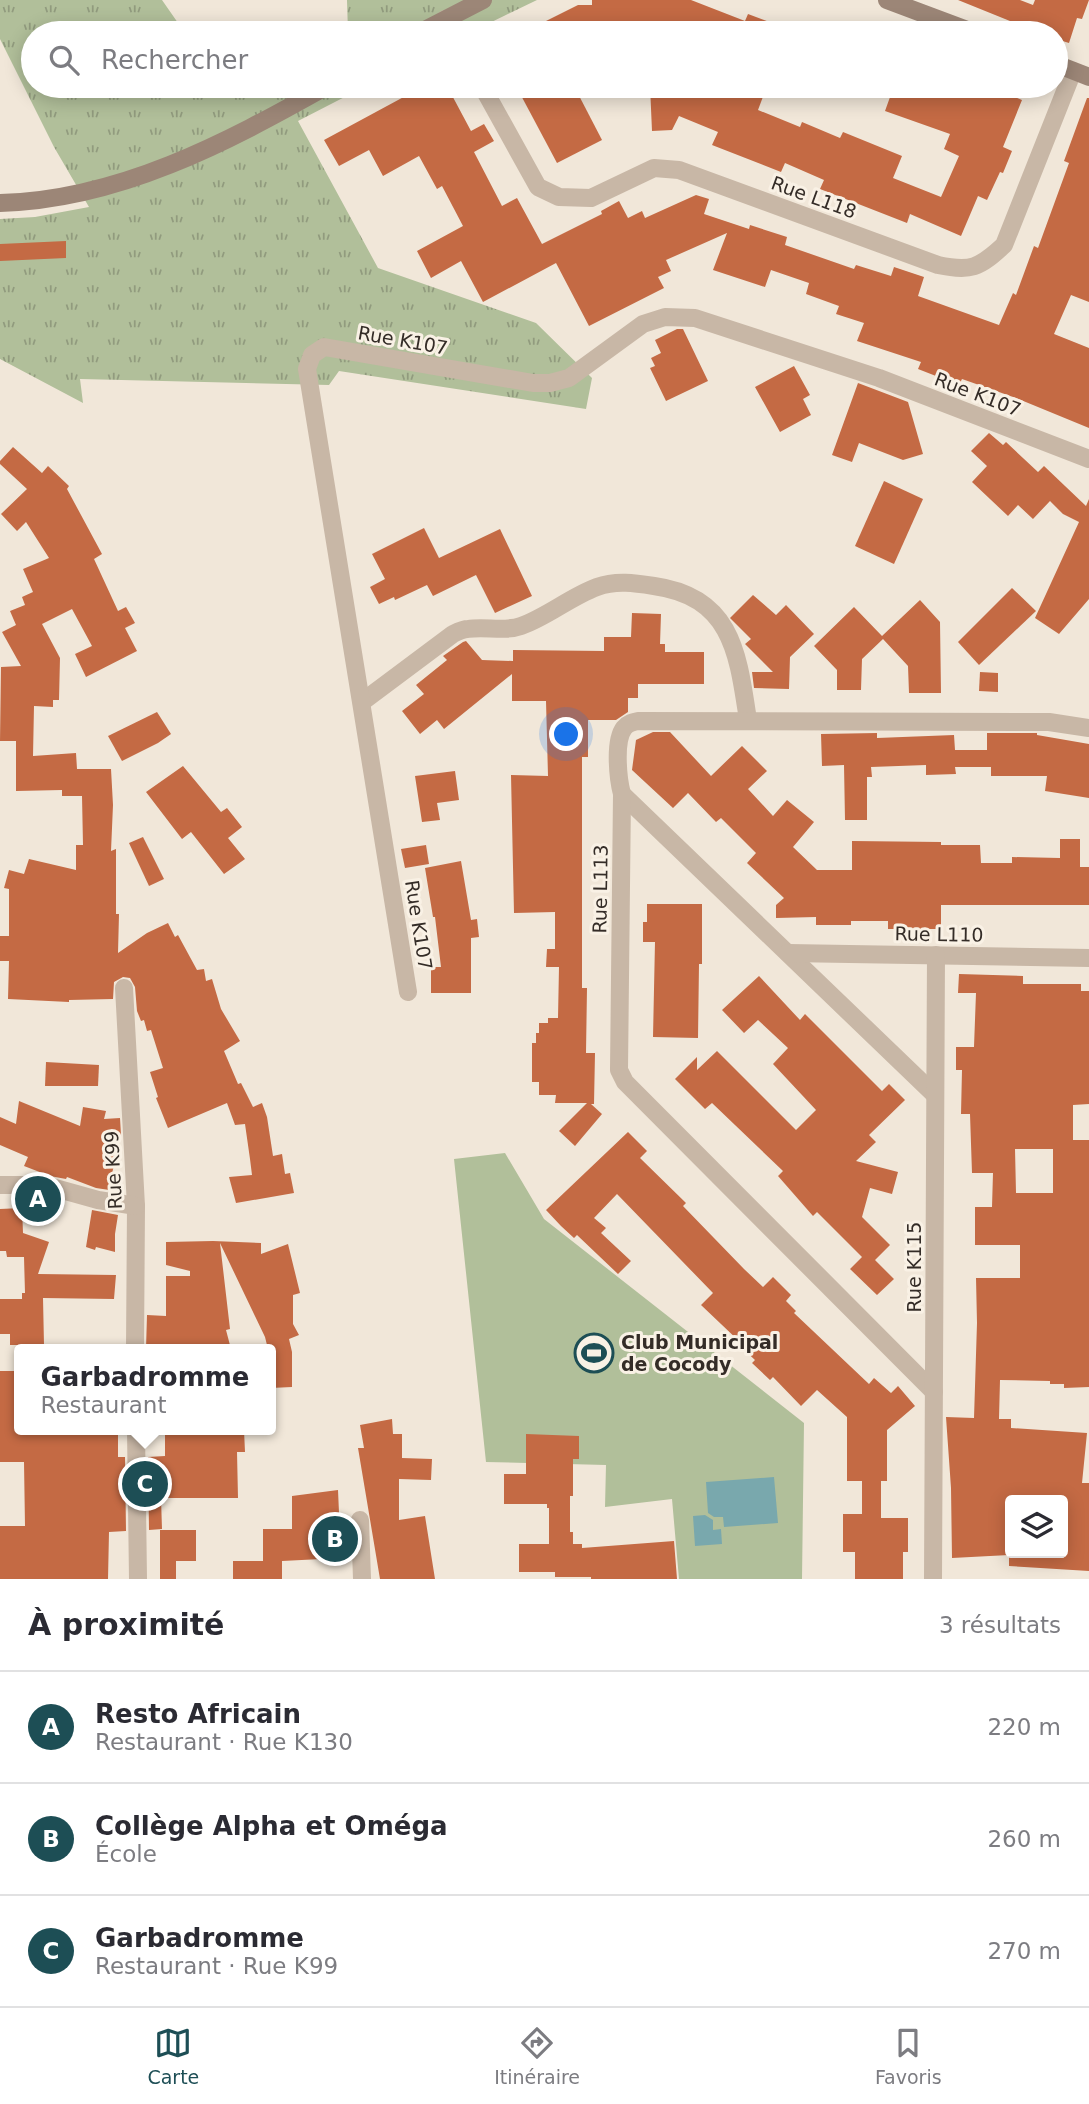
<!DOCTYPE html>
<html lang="fr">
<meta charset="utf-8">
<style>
body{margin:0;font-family:"DejaVu Sans",sans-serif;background:#f2f2f3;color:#2b2b33}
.controls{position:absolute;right:21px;bottom:21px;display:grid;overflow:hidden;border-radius:7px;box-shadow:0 4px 18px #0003}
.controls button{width:63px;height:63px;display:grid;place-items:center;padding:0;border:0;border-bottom:2px solid #e1e1e2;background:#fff;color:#2b2b33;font:35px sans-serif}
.you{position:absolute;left:567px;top:735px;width:24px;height:24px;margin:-18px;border:5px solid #fff;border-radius:50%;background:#1a73e8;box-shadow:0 0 0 10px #1a73e833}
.badge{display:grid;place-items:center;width:46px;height:46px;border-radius:50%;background:#1d4e55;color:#fff;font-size:23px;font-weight:700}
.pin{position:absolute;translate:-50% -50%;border:4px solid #fff;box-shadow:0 2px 7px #0006}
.popup{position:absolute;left:14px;top:1344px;width:262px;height:91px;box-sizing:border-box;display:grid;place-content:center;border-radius:7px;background:#fff;filter:drop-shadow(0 2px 5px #0005);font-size:23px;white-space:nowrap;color:#7c7c81}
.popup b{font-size:26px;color:#2b2b33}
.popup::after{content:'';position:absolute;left:50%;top:100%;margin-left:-14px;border:14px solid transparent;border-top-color:#fff}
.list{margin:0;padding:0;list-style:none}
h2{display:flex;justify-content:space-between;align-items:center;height:91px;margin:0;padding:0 28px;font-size:30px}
h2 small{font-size:23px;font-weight:400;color:#7c7c81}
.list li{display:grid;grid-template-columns:46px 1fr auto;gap:21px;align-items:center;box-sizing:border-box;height:112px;padding:0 28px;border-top:2px solid #e1e1e2}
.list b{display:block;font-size:26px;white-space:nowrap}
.list p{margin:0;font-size:23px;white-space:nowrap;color:#7c7c81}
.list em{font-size:23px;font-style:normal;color:#7c7c81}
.icon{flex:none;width:38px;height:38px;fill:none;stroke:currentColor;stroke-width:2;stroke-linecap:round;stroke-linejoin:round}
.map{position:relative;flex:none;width:1089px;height:1579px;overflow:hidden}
.search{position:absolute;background:#fff;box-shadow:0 4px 18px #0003;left:21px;right:21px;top:21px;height:77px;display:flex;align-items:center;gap:18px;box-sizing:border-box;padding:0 24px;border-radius:38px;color:#7c7c81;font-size:26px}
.sheet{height:427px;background:#fff}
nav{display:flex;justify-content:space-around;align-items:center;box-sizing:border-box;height:98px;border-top:2px solid #e1e1e2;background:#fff;font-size:19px;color:#7c7c81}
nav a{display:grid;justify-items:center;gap:4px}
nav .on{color:#1d4e55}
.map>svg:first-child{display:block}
</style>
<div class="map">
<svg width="1089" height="1579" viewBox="0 0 1089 1579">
<defs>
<pattern id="grass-tufts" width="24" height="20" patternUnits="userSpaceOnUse" patternTransform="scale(1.75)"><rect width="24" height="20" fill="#b1bf9a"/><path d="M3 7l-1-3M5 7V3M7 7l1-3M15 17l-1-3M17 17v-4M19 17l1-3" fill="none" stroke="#919b7e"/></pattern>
</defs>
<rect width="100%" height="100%" fill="#f1e7d9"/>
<g fill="url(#grass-tufts)">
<polygon points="0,0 162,0 185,33 33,33 33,86 221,86 225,91 238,86 366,86 298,121 378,268 536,323 592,378 586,409 339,371 329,385 80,379 83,403 0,359 0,219 35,217 89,207 54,147 0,39"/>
<polygon points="347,0 537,0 469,33 348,33"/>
</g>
<polygon fill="#b1bf9a" points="505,1153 544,1219 804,1423 802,1579 679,1579 672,1499 605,1507 606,1465 486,1462 454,1159"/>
<g fill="#79a8ad">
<polygon points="774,1477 778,1523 724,1527 723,1517 714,1517 708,1513 706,1482"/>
<polygon points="705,1515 713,1520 713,1530 721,1529 722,1544 695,1546 693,1516"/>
</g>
<g fill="#c46a44" fill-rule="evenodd">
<polygon points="592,0 691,0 745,21 748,14 794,31 794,33 665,33 655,30 609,30 609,33 522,33 578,5 592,5"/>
<polygon points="958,0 1020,0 1033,5 1035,0 1089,0 1082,19 1077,18 1069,43 1056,39 1056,33 1040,33"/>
<polygon points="424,86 447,86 471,131 484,124 494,141 474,152 502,206 517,198 542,244 602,214 601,211 619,201 628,218 642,211 645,218 696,195 709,199 704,214 749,229 750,225 787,237 785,245 854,269 856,265 891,276 894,267 924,277 918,296 999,325 1013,293 1016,295 1034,246 1038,248 1069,163 1064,161 1087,98 1089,98 1089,302 1071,295 1054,334 1089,348 1089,428 1016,398 962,379 959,385 918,369 921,362 857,341 864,323 836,314 839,306 806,294 809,283 771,270 765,287 713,270 727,233 666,260 671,271 658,277 664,288 589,326 556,263 483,302 461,261 431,278 417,251 463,226 442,186 437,189 419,156 383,176 369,150 339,166 324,140"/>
<polygon points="516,86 574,86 602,140 557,163"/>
<polygon points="650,86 767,86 758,110 800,127 802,122 840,138 843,132 902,156 893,178 941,197 959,156 944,149 950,134 885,111 894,86 987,86 1022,100 1003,147 1012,151 1003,173 1000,172 987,200 978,196 961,236 910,214 907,223 820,189 824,180 785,163 781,172 712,145 718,132 679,116 672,130 652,131"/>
<polygon points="66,241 66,258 0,261 0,244"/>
<polygon points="677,329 683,329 708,381 666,401 650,368 655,366 651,358 661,353 655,340"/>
<polygon points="794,366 810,395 803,399 811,415 780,432 755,387"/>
<polygon points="858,383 908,402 923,454 903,460 859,443 852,462 832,455"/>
<polygon points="989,433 1003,445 1006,442 1038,472 1044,466 1086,506 1089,499 1089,599 1059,634 1035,618 1079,522 1063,514 1050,501 1033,519 1018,505 1008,516 972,482 987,466 971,451"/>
<polygon points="13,447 42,473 48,466 69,486 67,489 102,554 94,559 118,611 126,607 135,623 125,628 137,651 86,677 75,654 92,646 72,609 42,624 60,658 59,700 53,700 53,707 34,706 33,756 76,753 77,769 111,769 113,805 111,851 116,849 116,914 119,914 118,953 147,933 168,923 175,937 178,935 197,970 204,969 206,981 212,979 221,1009 240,1041 224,1051 238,1084 241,1083 253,1107 262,1103 267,1117 273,1156 282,1154 285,1174 290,1173 294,1193 236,1203 229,1177 252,1175 250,1159 245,1124 235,1125 227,1103 168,1128 156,1098 158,1097 150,1072 163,1068 151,1030 147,1031 144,1020 141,1021 137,1011 135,987 130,978 123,977 114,982 113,999 69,1000 69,1002 8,999 9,961 0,961 0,936 9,936 9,889 4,888 9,870 24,874 29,859 76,870 76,845 83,845 82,796 62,796 62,790 16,791 16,741 0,741 1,667 21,666 2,632 16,625 10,611 25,605 22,597 33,592 23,569 49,558 26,522 17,531 1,514 27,489 0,464 0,461"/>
<polygon points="884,481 923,499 894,564 855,546"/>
<polygon points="424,528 439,558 500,529 532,596 495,613 476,575 433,596 427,585 395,600 394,597 379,604 370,587 385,579 372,554"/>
<polygon points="1012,588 1036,611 979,665 958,642"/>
<polygon points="753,595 776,615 786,605 814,634 790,657 789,689 754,688 752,672 773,672 745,644 751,639 730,618"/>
<polygon points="920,600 940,622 941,693 909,693 908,666 883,639 862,659 861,690 837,690 837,670 814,646 854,607 882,636"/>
<polygon points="632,613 661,614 660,644 665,644 665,652 704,652 704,684 638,684 638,698 628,698 628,712 616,720 588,720 588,757 582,757 582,988 587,988 586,1053 595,1053 594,1104 591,1104 602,1114 575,1146 559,1131 587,1103 555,1103 556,1095 539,1095 539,1082 532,1082 532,1043 536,1043 536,1033 539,1033 539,1023 548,1023 548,1018 558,1018 559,967 546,967 547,949 555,949 555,912 514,913 511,775 548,776 546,701 512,701 512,674 444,729 437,720 420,734 402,711 424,694 416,685 447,660 443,656 463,642 466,641 482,660 513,661 513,650 604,651 604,637 631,637"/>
<polygon points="980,672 998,673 998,692 979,691"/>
<polygon points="157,712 171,734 158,743 122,761 108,736"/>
<polygon points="653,732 670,732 711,776 742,746 767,771 748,789 773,816 787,800 814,822 793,847 817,870 852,870 852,841 941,842 941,845 980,845 981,863 1012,863 1012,857 1060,858 1060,839 1080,839 1080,867 1089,867 1089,905 941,905 941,929 888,929 888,921 851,921 851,925 816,925 816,917 776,918 776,905 784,898 747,863 756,853 721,818 716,822 688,793 673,808 632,770 636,740"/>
<polygon points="877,733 877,738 954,735 955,750 987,750 987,733 1037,733 1037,735 1089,744 1089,798 1045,791 1047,776 991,776 991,767 955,767 956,774 926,775 926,765 871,767 872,777 867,777 867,820 845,820 844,765 822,766 821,734"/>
<polygon points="183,766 221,812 227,808 242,827 228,838 245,859 224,874 191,832 182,839 146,792"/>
<polygon points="455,771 459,800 437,803 440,820 422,822 415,776"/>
<polygon points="143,837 164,879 149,886 129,843"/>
<polygon points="426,845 429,864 405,868 401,849"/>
<polygon points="461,861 471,920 477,919 479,937 471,938 471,993 431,993 431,967 441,967 435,917 433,917 425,868"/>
<polygon points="647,904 702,904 702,964 699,964 698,1038 653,1037 655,942 643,942 643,922 647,922"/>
<path d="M 959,974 L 1023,976 L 1023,984 L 1081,984 L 1081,991 L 1089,991 L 1089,1104 L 1073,1105 L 1073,1140 L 1089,1140 L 1089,1387 L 1064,1388 L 1064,1384 L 1050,1384 L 1050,1381 L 1000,1380 L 999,1419 L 1011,1419 L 1011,1428 L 1087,1433 L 1082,1483 L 1089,1483 L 1089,1571 L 1009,1566 L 1009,1555 L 952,1558 L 951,1488 L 946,1417 L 974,1418 L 977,1323 L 976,1278 L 1020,1278 L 1020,1245 L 975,1245 L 975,1207 L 992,1207 L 993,1173 L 972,1173 L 970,1114 L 961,1114 L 962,1070 L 956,1070 L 956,1047 L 974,1047 L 976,993 L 958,993 ZM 1015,1149 L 1053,1149 L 1053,1193 L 1016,1193 ZM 1010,1500 L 1063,1500 L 1063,1553 L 1010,1553 Z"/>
<polygon points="759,976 800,1020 805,1014 882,1091 889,1084 905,1100 869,1135 876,1142 856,1161 898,1172 892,1194 870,1188 862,1217 890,1245 875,1260 894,1279 877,1295 850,1269 862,1257 817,1212 813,1216 778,1176 783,1171 712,1103 705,1109 675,1079 697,1057 697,1070 717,1051 796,1130 816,1110 773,1064 788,1048 758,1020 744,1033 722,1010"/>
<polygon points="46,1062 99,1065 98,1086 45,1086"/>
<polygon points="19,1101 80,1126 83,1107 106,1111 104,1119 120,1118 121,1135 111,1178 119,1181 116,1191 96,1188 67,1177 66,1179 50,1176 24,1166 28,1157 0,1145 0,1117 16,1124"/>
<polygon points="628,1132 647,1151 640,1158 686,1203 683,1206 744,1269 763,1287 773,1277 791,1295 786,1301 796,1311 794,1313 869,1384 874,1378 891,1393 898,1386 915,1406 887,1430 887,1481 881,1481 881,1518 908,1518 908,1552 903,1552 903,1579 855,1579 855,1552 843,1552 843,1514 862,1514 862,1481 847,1481 847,1417 817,1390 801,1406 773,1377 770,1380 752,1363 755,1360 739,1345 741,1343 701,1305 713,1293 617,1194 594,1218 606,1228 601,1233 631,1261 618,1274 577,1235 574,1238 561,1226 546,1210"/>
<polygon points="22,1208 23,1233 49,1242 38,1274 116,1275 114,1299 43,1298 44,1345 10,1345 10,1334 0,1334 0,1299 22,1299 22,1293 25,1293 24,1257 7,1257 6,1251 0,1251 0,1209"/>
<polygon points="92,1210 118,1215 115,1234 115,1252 96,1247 95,1250 86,1247"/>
<polygon points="213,1241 261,1243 261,1254 288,1244 300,1293 293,1295 293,1324 299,1335 289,1339 292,1352 292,1387 271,1388 271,1349 268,1349 265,1337 220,1243 230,1329 226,1330 231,1349 146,1349 147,1315 166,1316 166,1276 190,1276 190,1271 166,1265 166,1242"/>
<polygon points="0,1371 19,1371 19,1430 90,1430 90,1433 118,1433 118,1457 125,1457 126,1531 109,1532 108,1579 0,1579 0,1526 25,1526 24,1462 0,1462"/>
<polygon points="392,1419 393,1434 402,1434 402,1458 432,1459 431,1480 399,1479 399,1520 425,1516 435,1579 380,1579 358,1448 364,1448 360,1425"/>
<polygon points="165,1430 244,1430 245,1452 237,1452 238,1498 161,1498 162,1529 149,1530 148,1457 165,1456"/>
<polygon points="526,1434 579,1436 579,1459 573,1459 573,1496 570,1496 570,1532 573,1532 573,1544 582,1544 582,1548 674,1541 677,1579 591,1579 591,1577 555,1577 555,1572 519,1572 519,1544 549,1544 549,1508 547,1508 547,1504 504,1504 504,1474 526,1474"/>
<polygon points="338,1490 341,1558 282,1561 282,1579 233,1579 233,1561 263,1561 263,1529 292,1529 292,1496"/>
<polygon points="160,1530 196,1530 196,1561 176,1561 176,1579 160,1579"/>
</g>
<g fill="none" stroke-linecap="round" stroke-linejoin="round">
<g stroke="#c8b7a6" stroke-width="18">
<polyline points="445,19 453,33"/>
<path d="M 482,86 L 538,187 L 559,197 L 591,198 L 654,168 L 679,170 L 938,265 C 971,272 979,268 1004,245 L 1073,71"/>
<path d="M 362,702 L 453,634 C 457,632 463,629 468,629 C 485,626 504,632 521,626 C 547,617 570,597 597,587 C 616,580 635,583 654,586 C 733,597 738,655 748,720"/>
<polyline points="622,794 935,1095"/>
<polyline points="788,953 1089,958"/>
<polyline points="124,988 136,1206 135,1349"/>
<polyline points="408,992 307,369 312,355 324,347 533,383 550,383 569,378 643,324 665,317 695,318 879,378 1089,459"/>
<polyline points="0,1185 28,1185 55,1188 98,1200 136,1206"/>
<path d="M 934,1392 L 625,1082 L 619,1070 L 622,794 C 618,779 614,741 624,728 C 628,723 633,722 638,721 L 1049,722 L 1089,728"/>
<polyline points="136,1430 138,1579"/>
<polyline points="360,1520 362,1579"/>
<polyline points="933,1579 936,955"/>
</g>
<g stroke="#9c8677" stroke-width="18">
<polyline points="887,0 975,33"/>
<polyline points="419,33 483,0"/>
<polyline points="1056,64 1089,77"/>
<path d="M 0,203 C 118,200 226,143 327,86"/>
</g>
</g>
<defs>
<symbol id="stadium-ring" viewBox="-11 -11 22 22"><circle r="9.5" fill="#f9f1e5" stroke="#1d4e55" stroke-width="1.5"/><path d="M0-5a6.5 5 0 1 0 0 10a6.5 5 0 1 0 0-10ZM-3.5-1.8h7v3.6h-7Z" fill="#1d4e55"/></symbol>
</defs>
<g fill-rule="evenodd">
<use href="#stadium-ring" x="572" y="1331" width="44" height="44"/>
</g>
<g text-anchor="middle" stroke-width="6" stroke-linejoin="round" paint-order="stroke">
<g font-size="19" fill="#342c27" stroke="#f9f1e5">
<text transform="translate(814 197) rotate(20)" y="7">Rue L118</text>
<text transform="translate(403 340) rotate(10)" y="7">Rue K107</text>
<text transform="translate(978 394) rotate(21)" y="7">Rue K107</text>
<text transform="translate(600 889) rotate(-89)" y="7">Rue L113</text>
<text transform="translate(419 925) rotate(81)" y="7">Rue K107</text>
<text transform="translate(939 934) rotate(1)" y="7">Rue L110</text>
<text transform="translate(113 1170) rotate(-93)" y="7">Rue K99</text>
<text transform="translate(914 1267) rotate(-90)" y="7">Rue K115</text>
</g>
<g font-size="19" font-weight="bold" fill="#342c27" stroke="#f9f1e5" text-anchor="start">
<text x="621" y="1349">Club Municipal<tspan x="621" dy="22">de Cocody</tspan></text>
</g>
</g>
</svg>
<div class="controls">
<button><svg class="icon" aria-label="layers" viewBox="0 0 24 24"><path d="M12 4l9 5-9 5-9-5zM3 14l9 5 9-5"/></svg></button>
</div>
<div class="you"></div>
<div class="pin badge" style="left:38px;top:1199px">A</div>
<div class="pin badge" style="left:335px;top:1539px">B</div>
<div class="pin badge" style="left:145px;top:1484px">C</div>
<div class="popup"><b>Garbadromme</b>Restaurant</div>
<div class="search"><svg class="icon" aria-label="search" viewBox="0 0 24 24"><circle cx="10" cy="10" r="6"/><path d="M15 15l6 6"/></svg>Rechercher</div>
</div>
<section class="sheet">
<h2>À proximité<small>3 résultats</small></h2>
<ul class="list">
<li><span class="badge">A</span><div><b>Resto Africain</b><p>Restaurant · Rue K130</p></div><em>220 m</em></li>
<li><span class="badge">B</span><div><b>Collège Alpha et Oméga</b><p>École</p></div><em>260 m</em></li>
<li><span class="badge">C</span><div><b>Garbadromme</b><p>Restaurant · Rue K99</p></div><em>270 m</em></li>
</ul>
</section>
<nav>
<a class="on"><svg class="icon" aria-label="map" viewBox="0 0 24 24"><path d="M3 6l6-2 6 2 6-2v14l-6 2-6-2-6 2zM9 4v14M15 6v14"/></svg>Carte</a>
<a><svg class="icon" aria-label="directions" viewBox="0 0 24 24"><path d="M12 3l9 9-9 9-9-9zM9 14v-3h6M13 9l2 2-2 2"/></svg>Itinéraire</a>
<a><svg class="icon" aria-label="saved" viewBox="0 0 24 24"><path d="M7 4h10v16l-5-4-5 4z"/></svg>Favoris</a>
</nav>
